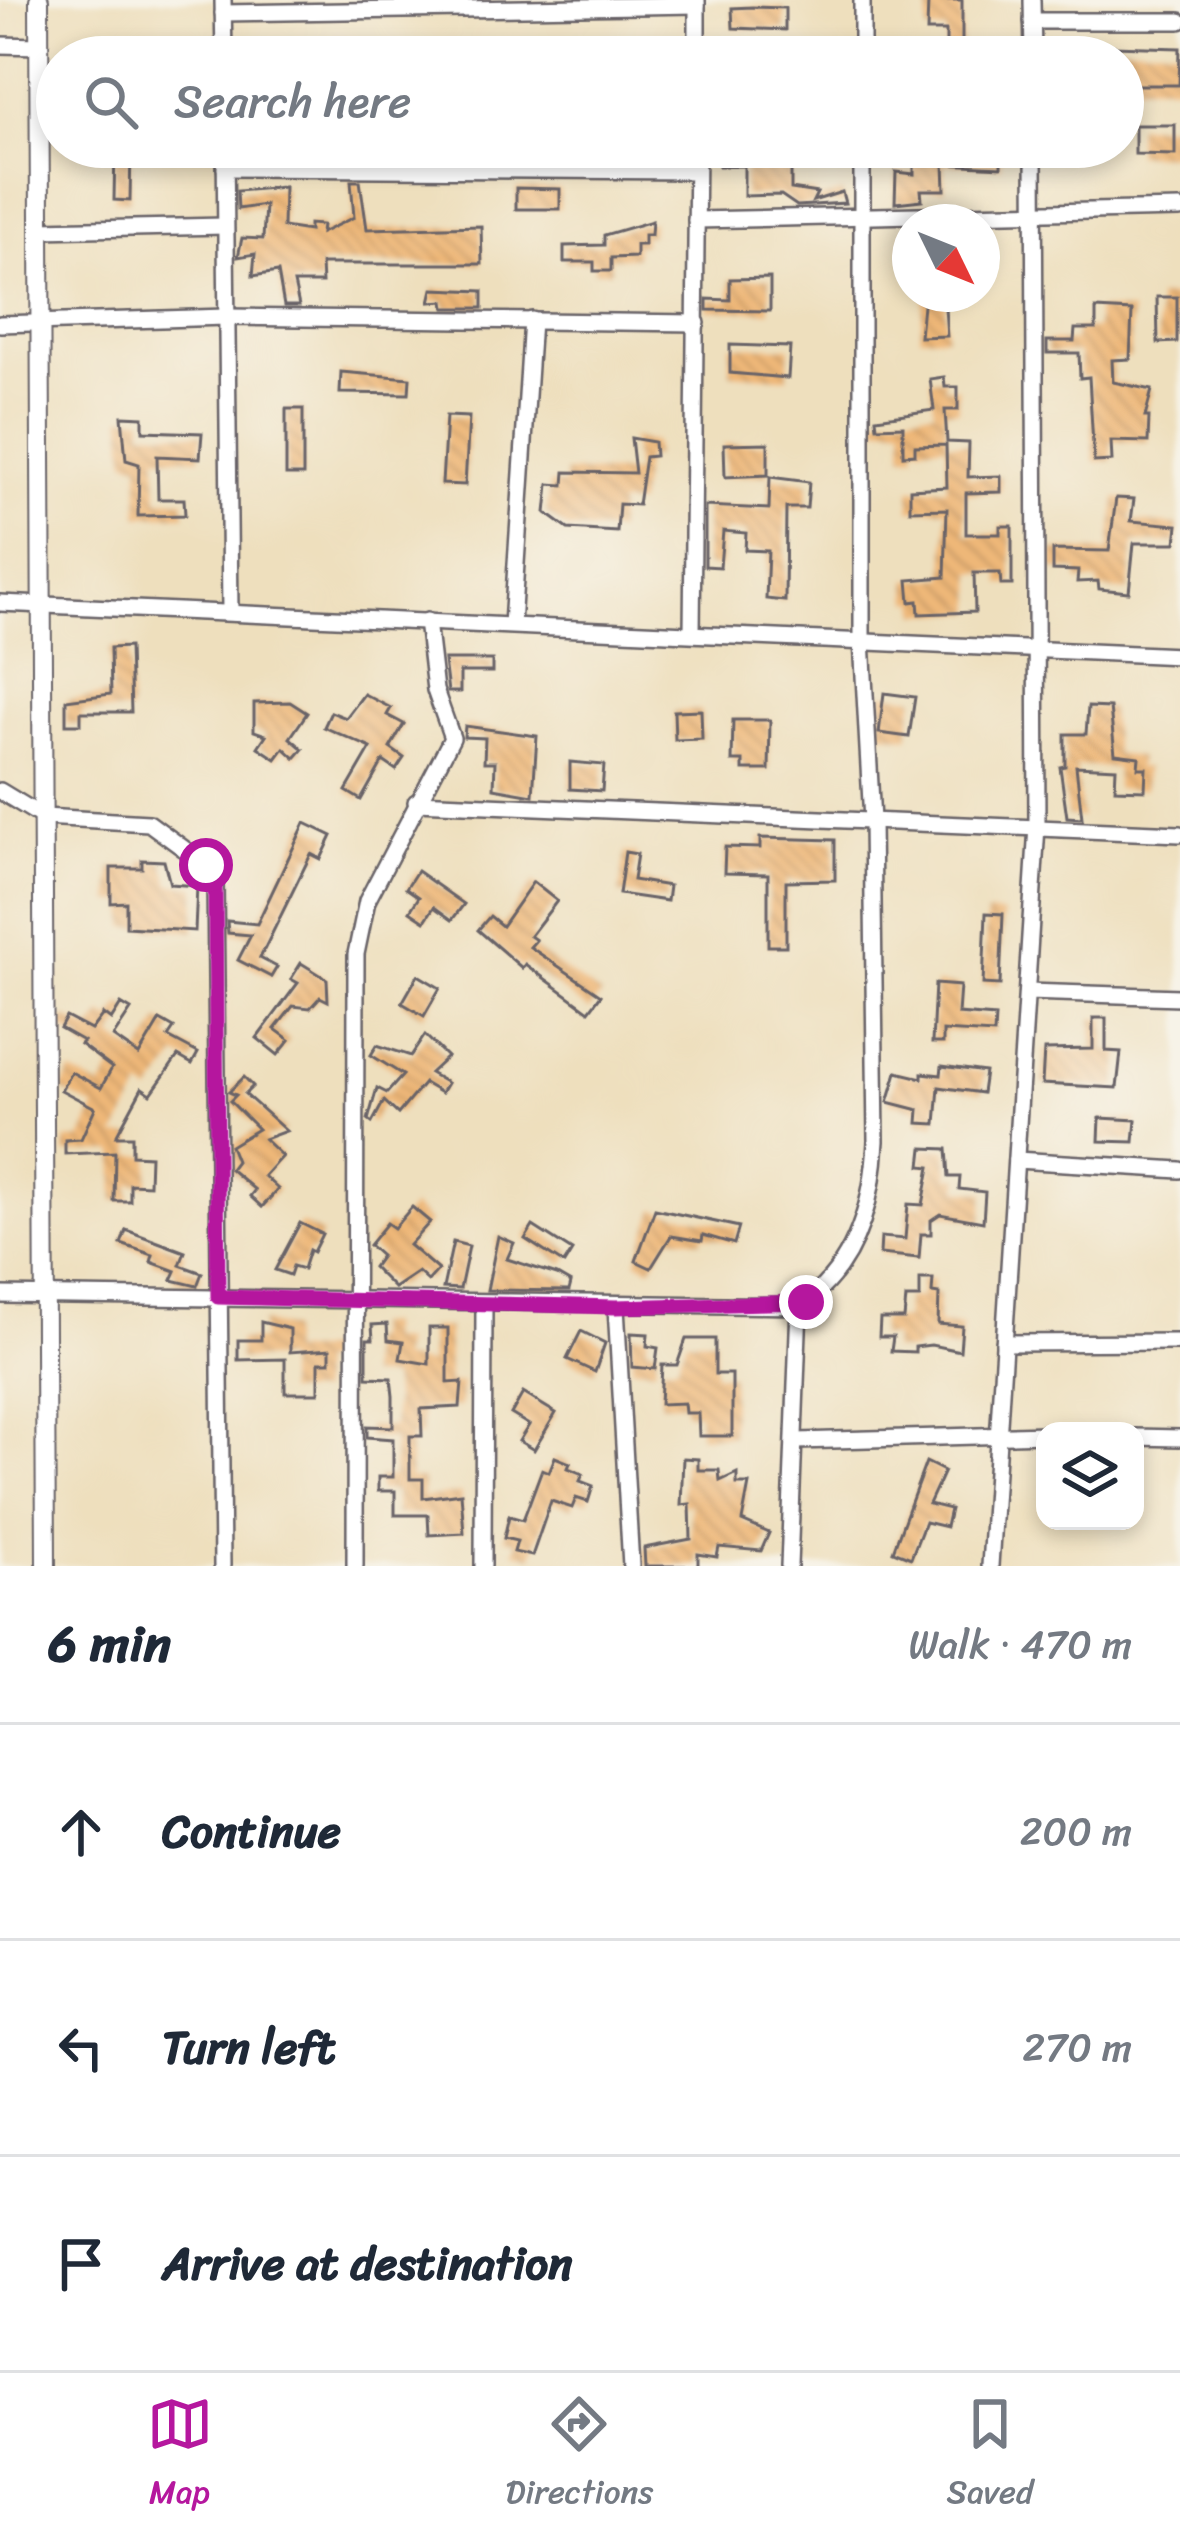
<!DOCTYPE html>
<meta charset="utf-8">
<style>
body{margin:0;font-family:Sriracha,sans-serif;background:#f6f6f7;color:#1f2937}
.controls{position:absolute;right:36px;bottom:36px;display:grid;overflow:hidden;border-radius:24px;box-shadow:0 6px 18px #0003}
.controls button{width:108px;height:108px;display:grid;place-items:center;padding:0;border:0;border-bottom:3px solid #e0e1e3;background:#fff;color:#1f2937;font:60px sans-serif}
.compass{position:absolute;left:892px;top:204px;width:108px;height:108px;border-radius:50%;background:#fff;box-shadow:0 6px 18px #0003;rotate:133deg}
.stop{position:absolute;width:36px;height:36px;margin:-27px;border:9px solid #b5179e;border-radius:50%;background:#fff}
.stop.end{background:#b5179e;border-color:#fff;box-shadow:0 3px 12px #0008}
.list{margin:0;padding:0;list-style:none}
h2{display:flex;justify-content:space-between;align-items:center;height:156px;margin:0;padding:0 48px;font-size:51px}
h2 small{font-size:39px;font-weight:400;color:#747a83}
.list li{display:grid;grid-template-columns:78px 1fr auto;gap:36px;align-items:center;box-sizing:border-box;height:216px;padding:0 48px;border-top:3px solid #e0e1e3}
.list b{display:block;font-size:45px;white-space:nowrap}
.list em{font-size:39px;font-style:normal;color:#747a83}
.icon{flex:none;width:66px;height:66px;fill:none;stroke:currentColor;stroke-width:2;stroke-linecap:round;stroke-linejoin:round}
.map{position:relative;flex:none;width:1180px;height:1566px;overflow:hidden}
.search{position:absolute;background:#fff;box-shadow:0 6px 18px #0003;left:36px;right:36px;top:36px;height:132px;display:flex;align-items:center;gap:30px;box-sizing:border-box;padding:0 42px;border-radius:66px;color:#747a83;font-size:45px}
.sheet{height:804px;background:#fff}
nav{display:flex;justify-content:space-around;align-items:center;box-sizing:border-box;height:168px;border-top:3px solid #e0e1e3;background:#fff;font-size:33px;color:#747a83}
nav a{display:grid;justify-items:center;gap:6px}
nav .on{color:#b5179e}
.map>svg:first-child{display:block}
</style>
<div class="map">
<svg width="1180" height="1566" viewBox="0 0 1180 1566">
<defs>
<pattern id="building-back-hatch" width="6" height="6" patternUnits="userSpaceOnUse" patternTransform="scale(3)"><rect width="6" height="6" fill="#eeb778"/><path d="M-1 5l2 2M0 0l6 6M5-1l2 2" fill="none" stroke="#cc9d69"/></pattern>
</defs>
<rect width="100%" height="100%" fill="#f7f3e8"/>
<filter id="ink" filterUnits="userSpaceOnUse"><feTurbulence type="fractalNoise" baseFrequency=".00833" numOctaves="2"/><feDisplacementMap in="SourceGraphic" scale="24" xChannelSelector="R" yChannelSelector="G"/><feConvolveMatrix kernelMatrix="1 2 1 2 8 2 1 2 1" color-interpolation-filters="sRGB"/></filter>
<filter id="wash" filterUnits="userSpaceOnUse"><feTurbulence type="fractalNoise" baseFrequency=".004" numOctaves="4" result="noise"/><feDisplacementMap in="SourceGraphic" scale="48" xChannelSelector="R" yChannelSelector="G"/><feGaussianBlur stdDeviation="2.7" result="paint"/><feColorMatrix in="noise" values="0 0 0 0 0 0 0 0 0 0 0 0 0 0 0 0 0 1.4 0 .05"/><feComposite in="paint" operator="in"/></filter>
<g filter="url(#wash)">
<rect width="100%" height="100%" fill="#eedfbd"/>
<g id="blocks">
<g fill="url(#building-back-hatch)">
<polygon points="928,0 962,0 962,57 946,57 946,31 927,31"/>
<polygon points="752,7 785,8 785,30 733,28 732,8"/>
<polygon points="1112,46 1180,48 1179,85 1123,85 1123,57 1111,57"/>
<polygon points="1135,125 1175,125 1175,155 1135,154"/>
<polygon points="115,147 131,147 130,201 114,200"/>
<polygon points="719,147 791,147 791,189 817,193 813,201 842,192 845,203 797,206 781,195 744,196 744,166 719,166"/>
<polygon points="914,147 1001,149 1001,167 944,164 945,190 921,190 922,200 895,203 896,172 914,174"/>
<polygon points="351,181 360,181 367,229 481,226 482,264 321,264 322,283 294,283 299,306 284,306 278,272 253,276 255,254 238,257 242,238 263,239 265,205 238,209 237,191 284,187 283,227 309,231 309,224 322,225 321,233 354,217"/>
<polygon points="516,188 560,189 560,209 516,209"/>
<polygon points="652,221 651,235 644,235 644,245 636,245 636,257 611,258 611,271 594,271 594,262 564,262 564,246 604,245 604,235"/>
<polygon points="770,278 770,311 707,310 707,299 730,300 730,279"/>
<polygon points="433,289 483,291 483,308 445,308 444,301 430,302"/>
<polygon points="924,294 944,294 947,336 920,337"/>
<polygon points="1157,297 1177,297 1177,342 1158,343"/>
<polygon points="1096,309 1132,311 1130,359 1112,360 1113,382 1152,390 1145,417 1149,417 1148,442 1111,441 1112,461 1094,462 1089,377 1080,378 1079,353 1047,353 1047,341 1074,341 1075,329 1096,329"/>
<polygon points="730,345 790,347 788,378 730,373"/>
<polygon points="341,372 410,378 409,394 340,393"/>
<polygon points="944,377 945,387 958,387 958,410 945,410 947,442 969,443 968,477 1001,476 1001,492 966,493 966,534 1000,534 1000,526 1012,526 1012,585 1001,585 1000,573 974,573 975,612 919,614 918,601 910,602 908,580 945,577 947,509 910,510 910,489 947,487 946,445 915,446 915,454 903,455 903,426 877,427 876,418 934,410 930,379"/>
<rect x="286" y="409" width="17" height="66"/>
<polygon points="122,416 143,417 143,431 202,433 200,458 157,456 158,499 184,499 185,515 138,516 139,464 126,460"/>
<polygon points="446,416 469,417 465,485 442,484"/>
<polygon points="631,438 654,442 655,456 645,457 638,505 619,504 617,532 568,529 546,513 549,484 564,485 565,472 635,473"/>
<polygon points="768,443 768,475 725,477 724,444"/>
<polygon points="770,477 809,482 807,508 786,508 785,601 766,599 768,551 745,550 746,533 723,531 720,567 705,566 705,506 769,509"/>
<polygon points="1116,498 1134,499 1131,521 1178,525 1176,543 1134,543 1129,592 1099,589 1098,581 1077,582 1078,571 1053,570 1053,550 1109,551"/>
<polygon points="129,647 131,712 81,712 81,724 66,724 66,700 111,694 110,648"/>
<polygon points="444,660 492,660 492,672 460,672 460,692 448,692"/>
<polygon points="884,693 915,697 909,737 879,733"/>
<polygon points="364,694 391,708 387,715 404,724 390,748 404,758 396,770 383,761 361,800 346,791 371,748 324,727 331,712 346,718"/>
<polygon points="290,702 307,713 290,738 303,749 295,758 284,748 276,759 258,747 266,735 254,731 254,703"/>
<polygon points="1088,707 1110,708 1115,754 1139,757 1138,768 1146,768 1145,790 1115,789 1116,768 1076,766 1082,818 1067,817 1060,767 1065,766 1065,734 1086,734"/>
<polygon points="701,710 702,739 675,740 674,711"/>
<polygon points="733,720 770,720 769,770 743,770 743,761 732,761"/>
<polygon points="465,726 537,736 533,795 494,788 495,762 484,762 485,738 464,737"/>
<polygon points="570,762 604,765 602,791 570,789"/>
<polygon points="305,823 332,836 321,859 311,854 260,958 277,967 271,977 238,960 251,935 228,933 227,921 257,924"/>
<polygon points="760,838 835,840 835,880 786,881 786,946 768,946 768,874 724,873 725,847 760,848"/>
<polygon points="625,852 637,854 633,880 669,886 667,901 619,894"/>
<polygon points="142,860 164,861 170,884 197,886 195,931 126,927 126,902 111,903 111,868 142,868"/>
<polygon points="417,871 464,904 452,920 434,907 425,921 410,911 419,897 406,888"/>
<polygon points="533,882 557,901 530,936 536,940 530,947 601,995 589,1011 525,964 522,968 478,930 490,916 502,926"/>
<polygon points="986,913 1003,914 1000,985 983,984"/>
<polygon points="301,963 327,979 328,1001 320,997 310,1008 293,1006 275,1029 290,1040 278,1055 257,1038 298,983 291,979"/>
<polygon points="418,975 440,988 424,1016 402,1003"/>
<polygon points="935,984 960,986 958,1014 995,1017 994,1034 943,1031 943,1043 932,1043"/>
<polygon points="121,1004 131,1010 113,1037 139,1055 160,1020 174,1028 168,1037 198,1053 192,1064 178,1056 151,1094 142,1088 116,1136 132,1136 132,1155 150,1156 149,1185 130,1184 130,1201 114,1201 115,1152 65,1154 65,1140 81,1139 95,1108 61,1090 71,1072 101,1088 112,1068 80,1044 83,1041 60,1028 66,1017 91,1030 103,1014 111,1020"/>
<polygon points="1093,1018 1106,1018 1106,1051 1121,1052 1117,1088 1042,1084 1044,1050 1093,1049"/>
<polygon points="425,1035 447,1057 430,1073 447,1083 441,1093 424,1083 398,1114 384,1101 372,1123 368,1120 377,1088 387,1093 403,1075 371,1055 377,1045 411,1056"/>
<polygon points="942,1066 985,1072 982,1093 939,1087 936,1124 918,1123 919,1110 888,1102 897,1072 922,1078 922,1073 941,1075"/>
<polygon points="244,1077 253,1086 245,1094 286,1131 264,1139 282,1156 264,1176 278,1189 262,1207 250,1196 255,1190 230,1169 236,1161 230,1146 258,1129 230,1101 236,1095 229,1092"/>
<polygon points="1100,1118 1136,1120 1134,1142 1099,1141"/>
<polygon points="923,1148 947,1149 949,1177 960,1177 959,1189 985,1192 983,1222 940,1214 931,1220 931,1234 921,1234 919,1258 880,1254 881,1237 905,1239 908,1204 923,1205 930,1167 921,1166"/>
<polygon points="412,1207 430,1222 409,1245 438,1270 428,1281 418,1272 394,1288 373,1267 381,1256 369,1245 387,1223 394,1228"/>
<polygon points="655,1209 739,1227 734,1244 703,1235 702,1241 671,1236 651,1268 636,1261"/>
<polygon points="300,1223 322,1234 313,1252 309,1250 303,1269 293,1266 290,1275 275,1270"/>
<polygon points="533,1226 572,1251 564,1264 525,1239"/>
<polygon points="126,1230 185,1252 180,1265 202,1273 197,1286 172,1280 176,1271 151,1262 153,1255 121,1244"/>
<polygon points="498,1236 514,1243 507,1259 557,1275 571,1283 569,1291 487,1290"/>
<polygon points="453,1242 469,1246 460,1289 443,1288"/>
<polygon points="920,1279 933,1279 932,1293 939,1294 938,1324 962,1326 960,1351 931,1345 915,1347 915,1352 891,1351 893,1337 879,1337 880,1319 904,1319 906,1298 920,1298"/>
<polygon points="261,1322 290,1329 290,1352 330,1349 330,1362 319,1362 319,1393 285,1393 285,1359 238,1360 238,1340 261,1340"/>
<polygon points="387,1324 388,1340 403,1342 400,1359 429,1364 429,1328 448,1328 448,1383 462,1382 460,1407 421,1409 422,1436 410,1436 410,1479 423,1479 423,1498 461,1493 464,1533 429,1535 428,1515 395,1515 395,1491 378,1491 378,1477 393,1477 393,1439 367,1437 367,1426 393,1427 393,1396 391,1378 367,1377 367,1339 373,1339 372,1325"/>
<polygon points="581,1331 605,1343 595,1372 567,1359"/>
<polygon points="631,1333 648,1334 647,1346 658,1348 655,1369 632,1367"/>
<polygon points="686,1339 715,1339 715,1374 732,1374 732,1436 699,1436 698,1413 685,1413 684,1403 660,1404 662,1365 677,1365"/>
<polygon points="523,1393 556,1413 534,1450 519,1441 529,1425 511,1414"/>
<polygon points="555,1457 570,1463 568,1468 583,1474 580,1481 593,1486 588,1502 576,1498 572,1508 551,1501 532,1556 514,1552 517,1541 504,1538 509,1516 523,1520 542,1469 549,1472"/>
<polygon points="683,1458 698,1459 698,1470 719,1470 720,1481 737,1473 737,1484 749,1484 742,1521 769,1533 761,1551 719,1547 717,1557 698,1554 698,1566 645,1566 644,1548 691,1539 690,1504 681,1505"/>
<polygon points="926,1462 944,1471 929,1504 950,1509 946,1527 925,1522 911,1558 893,1551"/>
</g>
</g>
</g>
<g filter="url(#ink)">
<use href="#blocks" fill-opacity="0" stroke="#696468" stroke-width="3"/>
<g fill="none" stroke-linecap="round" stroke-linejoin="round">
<defs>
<g id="minor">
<polyline points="223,0 224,57"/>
<polyline points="862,0 862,57"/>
<polyline points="1032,0 1033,57"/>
<polyline points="223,13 697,5"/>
<polyline points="1032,21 1180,21"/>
<polyline points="0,45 39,46"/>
<polyline points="697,57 697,0"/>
<polyline points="225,147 230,611"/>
<polyline points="225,168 696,171"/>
<polyline points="696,220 1180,209"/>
<polyline points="40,230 225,226"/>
<polyline points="0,324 226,317 697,323"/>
<polyline points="0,603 1180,656"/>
<polyline points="512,625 532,320"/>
<polyline points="692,633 697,147"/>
<polyline points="0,791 43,817 149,823 206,865 215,881 222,1566"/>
<polyline points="416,802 1180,834"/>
<polyline points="1027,992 1180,997"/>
<polyline points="1016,1160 1180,1170"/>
<path d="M 0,1295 L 799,1306 C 856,1269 873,1204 876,1141 L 872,821 L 862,640 L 862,147"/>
<polyline points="616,1307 631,1566"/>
<polyline points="1004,1343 1180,1342"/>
<polyline points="1135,1437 1180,1438"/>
<polyline points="797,1441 1045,1434"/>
<polyline points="355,1566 356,954 367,901 452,738 435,690 427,621"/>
<polyline points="483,1566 484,1303"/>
<polyline points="789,1566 799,1306"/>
<polyline points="990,1566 1037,826 1034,147"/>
</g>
<polyline id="tertiary" points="39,0 46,1566"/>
</defs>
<use href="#minor" stroke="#696468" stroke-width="20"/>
<use href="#tertiary" stroke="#696468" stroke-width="22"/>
<use href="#minor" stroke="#fff" stroke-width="15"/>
<use href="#tertiary" stroke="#fff" stroke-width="18"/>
</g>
</g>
<g fill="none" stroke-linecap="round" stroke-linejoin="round" filter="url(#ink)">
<polyline stroke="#b5179e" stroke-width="15" points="206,865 215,881 218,1297 616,1307 806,1302"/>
</g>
</svg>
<div class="controls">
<button><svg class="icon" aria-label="layers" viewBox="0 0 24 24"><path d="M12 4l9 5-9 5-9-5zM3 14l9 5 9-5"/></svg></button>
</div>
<svg class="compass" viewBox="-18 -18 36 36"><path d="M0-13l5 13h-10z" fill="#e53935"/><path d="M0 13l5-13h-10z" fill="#747a83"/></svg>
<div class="stop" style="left:206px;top:865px"></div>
<div class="stop end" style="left:806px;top:1302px"></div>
<div class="search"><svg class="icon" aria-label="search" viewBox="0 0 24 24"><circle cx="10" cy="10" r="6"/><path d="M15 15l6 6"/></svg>Search here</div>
</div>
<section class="sheet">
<h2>6 min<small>Walk · 470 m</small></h2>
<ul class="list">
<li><svg class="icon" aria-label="ahead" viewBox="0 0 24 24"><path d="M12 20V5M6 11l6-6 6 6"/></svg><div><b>Continue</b></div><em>200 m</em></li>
<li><svg class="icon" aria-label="left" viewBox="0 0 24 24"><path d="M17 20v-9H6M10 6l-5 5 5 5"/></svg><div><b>Turn left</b></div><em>270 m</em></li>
<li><svg class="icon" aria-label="arrive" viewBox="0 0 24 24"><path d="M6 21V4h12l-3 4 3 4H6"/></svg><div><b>Arrive at destination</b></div></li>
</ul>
</section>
<nav>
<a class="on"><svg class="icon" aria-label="map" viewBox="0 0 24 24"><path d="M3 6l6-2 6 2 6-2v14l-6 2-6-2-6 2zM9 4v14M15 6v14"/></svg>Map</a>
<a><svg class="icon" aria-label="directions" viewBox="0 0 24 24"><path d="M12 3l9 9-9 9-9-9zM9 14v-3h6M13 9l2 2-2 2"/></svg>Directions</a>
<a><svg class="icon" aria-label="saved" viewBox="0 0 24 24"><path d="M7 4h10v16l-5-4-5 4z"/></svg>Saved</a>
</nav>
